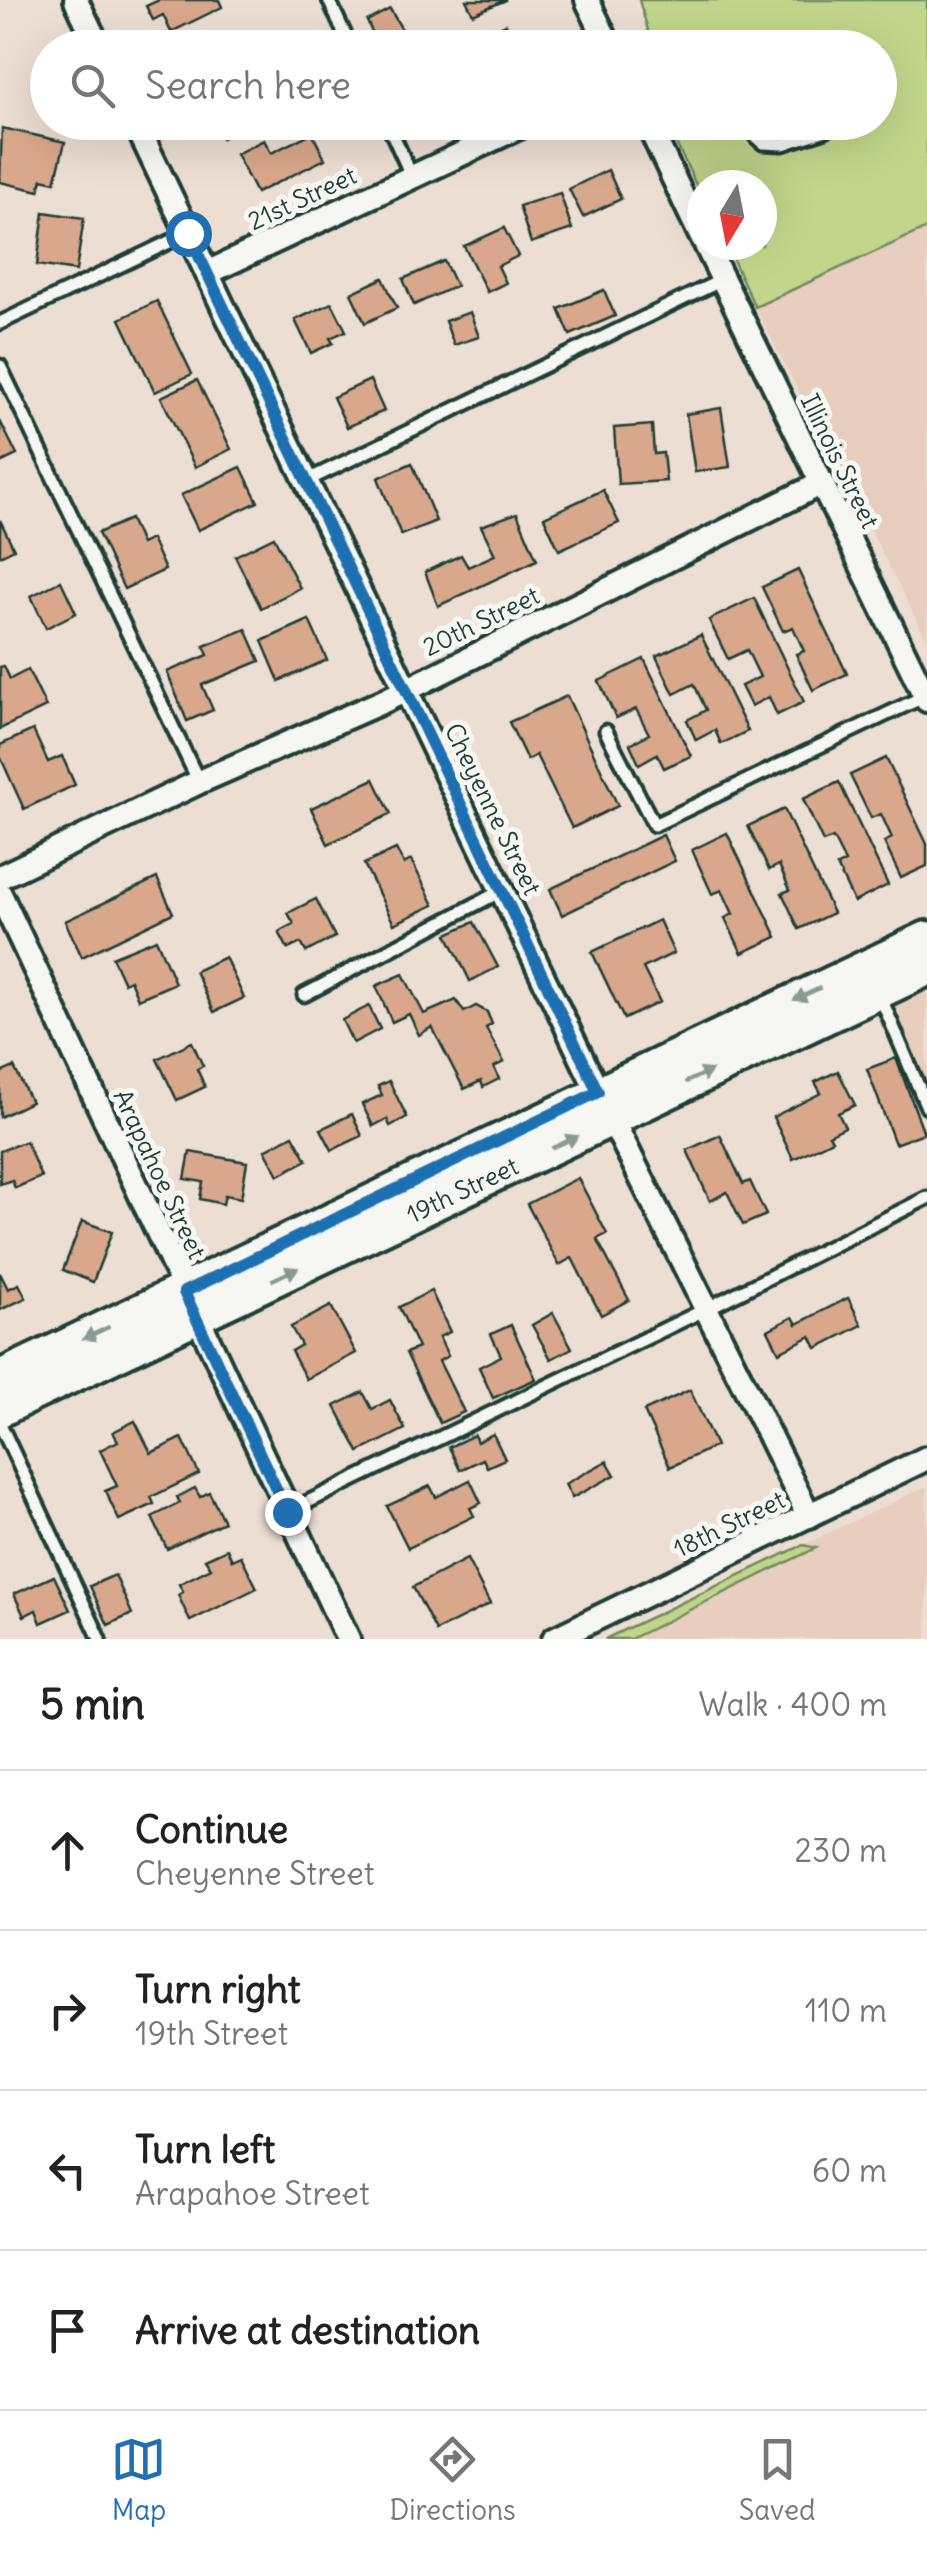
<!DOCTYPE html>
<meta charset="utf-8">
<style>
body{margin:0;font-family:Delius,sans-serif;background:#f6f6f6;color:#222}
.compass{position:absolute;left:687px;top:170px;width:90px;height:90px;border-radius:50%;background:#fff;box-shadow:0 10px 40px #0002;rotate:190deg}
.stop{position:absolute;width:30px;height:30px;margin:-22px;border:8px solid #1f6fb2;border-radius:50%;background:#fff}
.stop.end{background:#1f6fb2;border-color:#fff;box-shadow:0 2px 10px #0008}
.list{margin:0;padding:0;list-style:none}
h2{display:flex;justify-content:space-between;align-items:center;height:130px;margin:0;padding:0 40px;font-size:42px}
h2 small{font-size:32px;font-weight:400;color:#767676}
.list li{display:grid;grid-template-columns:65px 1fr auto;gap:30px;align-items:center;box-sizing:border-box;height:160px;padding:0 40px;border-top:2px solid #e0e0e0}
.list b{display:block;font-size:38px;white-space:nowrap}
.list p{margin:0;font-size:32px;white-space:nowrap;color:#767676}
.list em{font-size:32px;font-style:normal;color:#767676}
.icon{flex:none;width:55px;height:55px;fill:none;stroke:currentColor;stroke-width:2;stroke-linecap:round;stroke-linejoin:round}
.map{position:relative;flex:none;width:927px;height:1639px;overflow:hidden}
.search{position:absolute;background:#fff;box-shadow:0 10px 40px #0002;left:30px;right:30px;top:30px;height:110px;display:flex;align-items:center;gap:25px;box-sizing:border-box;padding:0 35px;border-radius:55px;color:#767676;font-size:38px}
.sheet{height:770px;background:#fff}
nav{display:flex;justify-content:space-around;align-items:center;box-sizing:border-box;height:140px;border-top:2px solid #e0e0e0;background:#fff;font-size:28px;color:#767676}
nav a{display:grid;justify-items:center;gap:5px}
nav .on{color:#1f6fb2}
.map>svg:first-child{display:block}
</style>
<div class="map">
<svg width="927" height="1639" viewBox="0 0 927 1639">
<rect width="100%" height="100%" fill="#edded3"/>
<filter id="ink" filterUnits="userSpaceOnUse"><feTurbulence type="fractalNoise" baseFrequency=".01" numOctaves="2"/><feDisplacementMap in="SourceGraphic" scale="20" xChannelSelector="R" yChannelSelector="G"/><feConvolveMatrix kernelMatrix="1 2 1 2 8 2 1 2 1" color-interpolation-filters="sRGB"/></filter>
<g filter="url(#ink)">
<g fill="#e7cebe">
<polygon points="927,228 927,640 755,307"/>
<polygon points="927,985 927,1120 874,1012"/>
<polygon points="927,1486 927,1639 605,1639 723,1583"/>
</g>
<g fill="#c1d68b" stroke="#708a60" stroke-width="2.5">
<polygon points="639,0 927,0 927,228 755,307 726,245 762,245 762,185 702,185 702,197 676,143 671,123 880,122 880,48 653,47"/>
<polygon points="803,1545 816,1548 630,1639 605,1639"/>
</g>
<g fill="#d9a78c" stroke="#1f3d34" stroke-width="2.5">
<polygon points="159,0 219,0 222,7 171,32 163,15 153,20 146,6"/>
<polygon points="466,0 506,0 473,14"/>
<polygon points="390,9 408,40 394,48 379,48 367,21"/>
<polygon points="506,24 518,48 481,48 476,38"/>
<polygon points="214,122 250,122 251,123 222,138"/>
<polygon points="2,128 65,142 55,182 42,179 39,191 0,182"/>
<polygon points="312,133 325,159 256,193 236,154 264,140 271,153"/>
<polygon points="608,170 621,199 583,217 569,189"/>
<polygon points="560,193 572,229 531,243 519,206"/>
<polygon points="44,212 84,218 76,271 37,265"/>
<polygon points="504,228 518,256 498,266 506,283 487,292 464,246"/>
<polygon points="444,261 456,286 414,305 403,279"/>
<polygon points="383,278 397,308 365,323 351,293"/>
<polygon points="604,290 615,316 570,335 559,309"/>
<polygon points="157,301 192,374 155,392 120,319"/>
<polygon points="332,303 346,331 330,338 333,343 311,353 295,320"/>
<polygon points="470,312 479,337 454,345 445,321"/>
<polygon points="197,380 231,449 195,467 161,397"/>
<polygon points="370,380 384,411 347,427 333,397"/>
<polygon points="721,408 730,467 695,472 686,414"/>
<polygon points="0,421 17,455 0,463"/>
<polygon points="652,425 654,454 663,453 666,481 618,484 614,428"/>
<polygon points="412,463 436,521 401,535 378,478"/>
<polygon points="241,467 258,502 198,530 181,495"/>
<polygon points="603,490 619,523 559,550 544,517"/>
<polygon points="517,513 537,560 438,606 425,572 461,555 468,567 495,555 481,526"/>
<polygon points="130,519 141,544 151,539 165,570 124,589 98,533"/>
<polygon points="0,520 14,549 0,556"/>
<polygon points="274,537 300,588 261,608 235,556"/>
<polygon points="798,570 847,674 813,690 796,654 804,651 793,627 783,631 762,587"/>
<polygon points="61,581 76,613 46,628 31,596"/>
<polygon points="754,598 804,702 777,715 769,697 751,706 741,686 760,677 747,650 728,659 709,620"/>
<polygon points="309,620 327,660 279,681 262,641"/>
<polygon points="246,629 260,661 202,685 213,710 187,721 167,672 208,655 204,646"/>
<polygon points="701,635 748,731 721,744 715,730 696,740 687,720 706,710 694,684 674,694 656,656"/>
<polygon points="644,659 691,756 664,768 657,754 639,764 630,744 649,734 636,709 616,718 599,681"/>
<polygon points="4,666 10,679 28,670 46,707 0,729 0,667"/>
<polygon points="567,696 618,806 572,828 536,755 527,760 509,722"/>
<polygon points="33,730 48,762 62,756 75,785 24,809 0,756 0,745"/>
<polygon points="886,758 927,844 927,866 901,878 884,842 892,838 881,814 871,818 850,775"/>
<polygon points="374,779 391,814 328,844 311,808"/>
<polygon points="839,782 888,885 854,902 837,866 845,862 833,838 823,842 803,799"/>
<polygon points="784,809 833,913 799,929 782,893 790,890 779,865 769,870 748,826"/>
<polygon points="727,833 777,937 742,953 725,918 733,914 722,890 712,894 692,850"/>
<polygon points="663,835 675,861 562,915 550,889"/>
<polygon points="396,849 404,864 411,860 434,905 394,924 364,864"/>
<polygon points="157,878 173,913 82,957 65,921"/>
<polygon points="316,899 335,937 306,952 301,943 288,949 279,932 294,924 288,913"/>
<polygon points="659,920 674,953 643,968 660,1002 624,1019 592,952"/>
<polygon points="474,922 498,967 470,981 447,934"/>
<polygon points="156,939 175,983 138,999 130,980 124,983 112,957"/>
<polygon points="225,957 244,998 214,1012 195,971"/>
<polygon points="403,974 424,1014 456,1000 464,1012 476,1006 487,1012 492,1024 486,1028 504,1062 494,1067 499,1079 483,1087 481,1081 464,1089 432,1027 419,1035 409,1014 392,1022 376,986"/>
<polygon points="369,1006 380,1029 353,1043 342,1020"/>
<polygon points="192,1042 203,1066 197,1069 205,1087 177,1100 157,1059"/>
<polygon points="896,1058 924,1133 895,1144 867,1069"/>
<polygon points="14,1067 31,1102 0,1117 0,1073"/>
<polygon points="838,1071 855,1105 838,1113 845,1127 829,1135 832,1140 793,1159 773,1117 821,1093 815,1082"/>
<polygon points="389,1081 407,1117 390,1126 387,1119 373,1126 362,1104 382,1095 378,1086"/>
<polygon points="352,1114 362,1136 332,1150 321,1129"/>
<polygon points="293,1135 307,1160 279,1175 265,1150"/>
<polygon points="720,1135 743,1184 750,1181 766,1215 743,1225 727,1192 710,1201 687,1150"/>
<polygon points="26,1141 41,1177 15,1188 12,1180 0,1184 0,1151"/>
<polygon points="190,1152 247,1162 241,1198 225,1195 223,1204 200,1199 203,1182 185,1179"/>
<polygon points="578,1178 607,1234 597,1239 629,1300 601,1315 572,1258 559,1265 527,1204"/>
<polygon points="82,1221 112,1232 93,1282 63,1270"/>
<polygon points="0,1273 8,1289 19,1284 26,1298 0,1310"/>
<polygon points="431,1291 450,1332 439,1337 448,1356 439,1361 464,1412 440,1423 406,1353 418,1348 399,1307"/>
<polygon points="848,1298 862,1325 817,1348 811,1336 779,1352 768,1330 793,1317 797,1324"/>
<polygon points="331,1306 356,1353 306,1379 291,1351 301,1345 291,1327"/>
<polygon points="553,1313 572,1348 551,1359 532,1325"/>
<polygon points="511,1325 536,1379 493,1398 479,1367 501,1356 491,1334"/>
<polygon points="690,1390 716,1446 670,1467 644,1411"/>
<polygon points="363,1392 372,1409 390,1400 405,1429 359,1452 335,1406"/>
<polygon points="135,1421 151,1453 182,1438 199,1474 151,1497 154,1504 119,1520 105,1491 117,1486 100,1450 118,1441 113,1432"/>
<polygon points="493,1434 505,1459 487,1467 483,1459 460,1470 449,1447 474,1435 477,1442"/>
<polygon points="607,1461 615,1475 572,1498 565,1484"/>
<polygon points="470,1480 481,1503 470,1508 474,1516 408,1548 387,1506 430,1486 436,1497"/>
<polygon points="195,1488 200,1497 209,1492 224,1522 167,1549 152,1517 180,1503 177,1497"/>
<polygon points="227,1549 232,1560 241,1556 257,1588 190,1621 178,1595 183,1592 179,1584 211,1568 205,1559"/>
<polygon points="467,1559 490,1604 436,1631 413,1587"/>
<polygon points="115,1575 132,1614 108,1625 90,1586"/>
<polygon points="54,1576 70,1610 41,1623 36,1610 24,1616 14,1594"/>
</g>
<g fill="none" stroke-linecap="round" stroke-linejoin="round">
<defs>
<g id="service">
<polyline points="329,0 351,48"/>
<polyline points="387,122 412,177"/>
<polyline points="757,122 756,137 763,143 783,144 826,130"/>
<polyline points="0,323 188,233"/>
<polyline points="0,366 199,782"/>
<polyline points="306,481 722,280"/>
<polyline points="606,731 654,825 925,696"/>
<polyline points="304,995 501,891"/>
<polyline points="880,996 927,1107"/>
<polyline points="0,1424 100,1639"/>
<polyline points="287,1512 706,1309 927,1198"/>
</g>
<g id="minor">
<polyline points="76,0 99,48"/>
<polyline points="587,0 610,48"/>
<polyline points="135,122 585,1065 809,1516"/>
<polyline points="647,122 702,238"/>
<polyline points="706,245 927,700"/>
<polyline points="207,273 530,122"/>
<polyline points="0,877 199,782 386,700 820,484"/>
<polyline points="0,894 348,1639"/>
<polyline points="554,1639 927,1458"/>
</g>
<g id="secondary">
<polyline points="0,1377 927,938"/>
<path id="s1" d="M 0,1410 L 927,969"/>
</g>
</defs>
<use href="#service" stroke="#1f3d34" stroke-width="19"/>
<use href="#minor" stroke="#1f3d34" stroke-width="30"/>
<use href="#secondary" stroke="#1f3d34" stroke-width="40"/>
<use href="#service" stroke="#f6f6f2" stroke-width="11"/>
<use href="#minor" stroke="#f6f6f2" stroke-width="22"/>
<use href="#secondary" stroke="#f6f6f2" stroke-width="32"/>
</g>
<defs><path id="oneway-solid" d="M-6-.8H1V-3.2L6.5 0L1 3.2V.8H-6Z" transform="scale(2.5)"/></defs>
<g fill="#8a9a93">
<use href="#oneway-solid" transform="translate(807 994) rotate(155)"/>
<use href="#oneway-solid" transform="translate(699 1076) rotate(-25)"/>
<use href="#oneway-solid" transform="translate(565 1142) rotate(-25)"/>
<use href="#oneway-solid" transform="translate(285 1274) rotate(-25)"/>
<use href="#oneway-solid" transform="translate(96 1333) rotate(155)"/>
</g>
</g>
<g fill="none" stroke-linecap="round" stroke-linejoin="round" filter="url(#ink)">
<polyline stroke="#1f6fb2" stroke-width="12" points="188,233 598,1092 184,1292 287,1512"/>
</g>
<g text-anchor="middle" stroke-width="10" stroke-linejoin="round" paint-order="stroke">
<g font-size="25" fill="#1f3d34" stroke="#f6f6f2">
<text transform="translate(302 198) rotate(-25)" y="9">21st Street</text>
<text transform="translate(840 461) rotate(64)" y="9">Illinois Street</text>
<text transform="translate(481 621) rotate(-26)" y="9">20th Street</text>
<text transform="translate(493 809) rotate(64)" y="9">Cheyenne Street</text>
<text transform="translate(160 1174) rotate(65)" y="9">Arapahoe Street</text>
<text dy="9" stroke="none"><textPath href="#s1" startOffset="512">19th Street</textPath></text>
<text transform="translate(729 1524) rotate(-26)" y="9">18th Street</text>
</g>
</g>
</svg>
<svg class="compass" viewBox="-18 -18 36 36"><path d="M0-13l5 13h-10z" fill="#e53935"/><path d="M0 13l5-13h-10z" fill="#767676"/></svg>
<div class="stop" style="left:188px;top:233px"></div>
<div class="stop end" style="left:287px;top:1512px"></div>
<div class="search"><svg class="icon" aria-label="search" viewBox="0 0 24 24"><circle cx="10" cy="10" r="6"/><path d="M15 15l6 6"/></svg>Search here</div>
</div>
<section class="sheet">
<h2>5 min<small>Walk · 400 m</small></h2>
<ul class="list">
<li><svg class="icon" aria-label="ahead" viewBox="0 0 24 24"><path d="M12 20V5M6 11l6-6 6 6"/></svg><div><b>Continue</b><p>Cheyenne Street</p></div><em>230 m</em></li>
<li><svg class="icon" aria-label="right" viewBox="0 0 24 24"><path d="M7 20v-9h11M14 6l5 5-5 5"/></svg><div><b>Turn right</b><p>19th Street</p></div><em>110 m</em></li>
<li><svg class="icon" aria-label="left" viewBox="0 0 24 24"><path d="M17 20v-9H6M10 6l-5 5 5 5"/></svg><div><b>Turn left</b><p>Arapahoe Street</p></div><em>60 m</em></li>
<li><svg class="icon" aria-label="arrive" viewBox="0 0 24 24"><path d="M6 21V4h12l-3 4 3 4H6"/></svg><div><b>Arrive at destination</b></div></li>
</ul>
</section>
<nav>
<a class="on"><svg class="icon" aria-label="map" viewBox="0 0 24 24"><path d="M3 6l6-2 6 2 6-2v14l-6 2-6-2-6 2zM9 4v14M15 6v14"/></svg>Map</a>
<a><svg class="icon" aria-label="directions" viewBox="0 0 24 24"><path d="M12 3l9 9-9 9-9-9zM9 14v-3h6M13 9l2 2-2 2"/></svg>Directions</a>
<a><svg class="icon" aria-label="saved" viewBox="0 0 24 24"><path d="M7 4h10v16l-5-4-5 4z"/></svg>Saved</a>
</nav>
